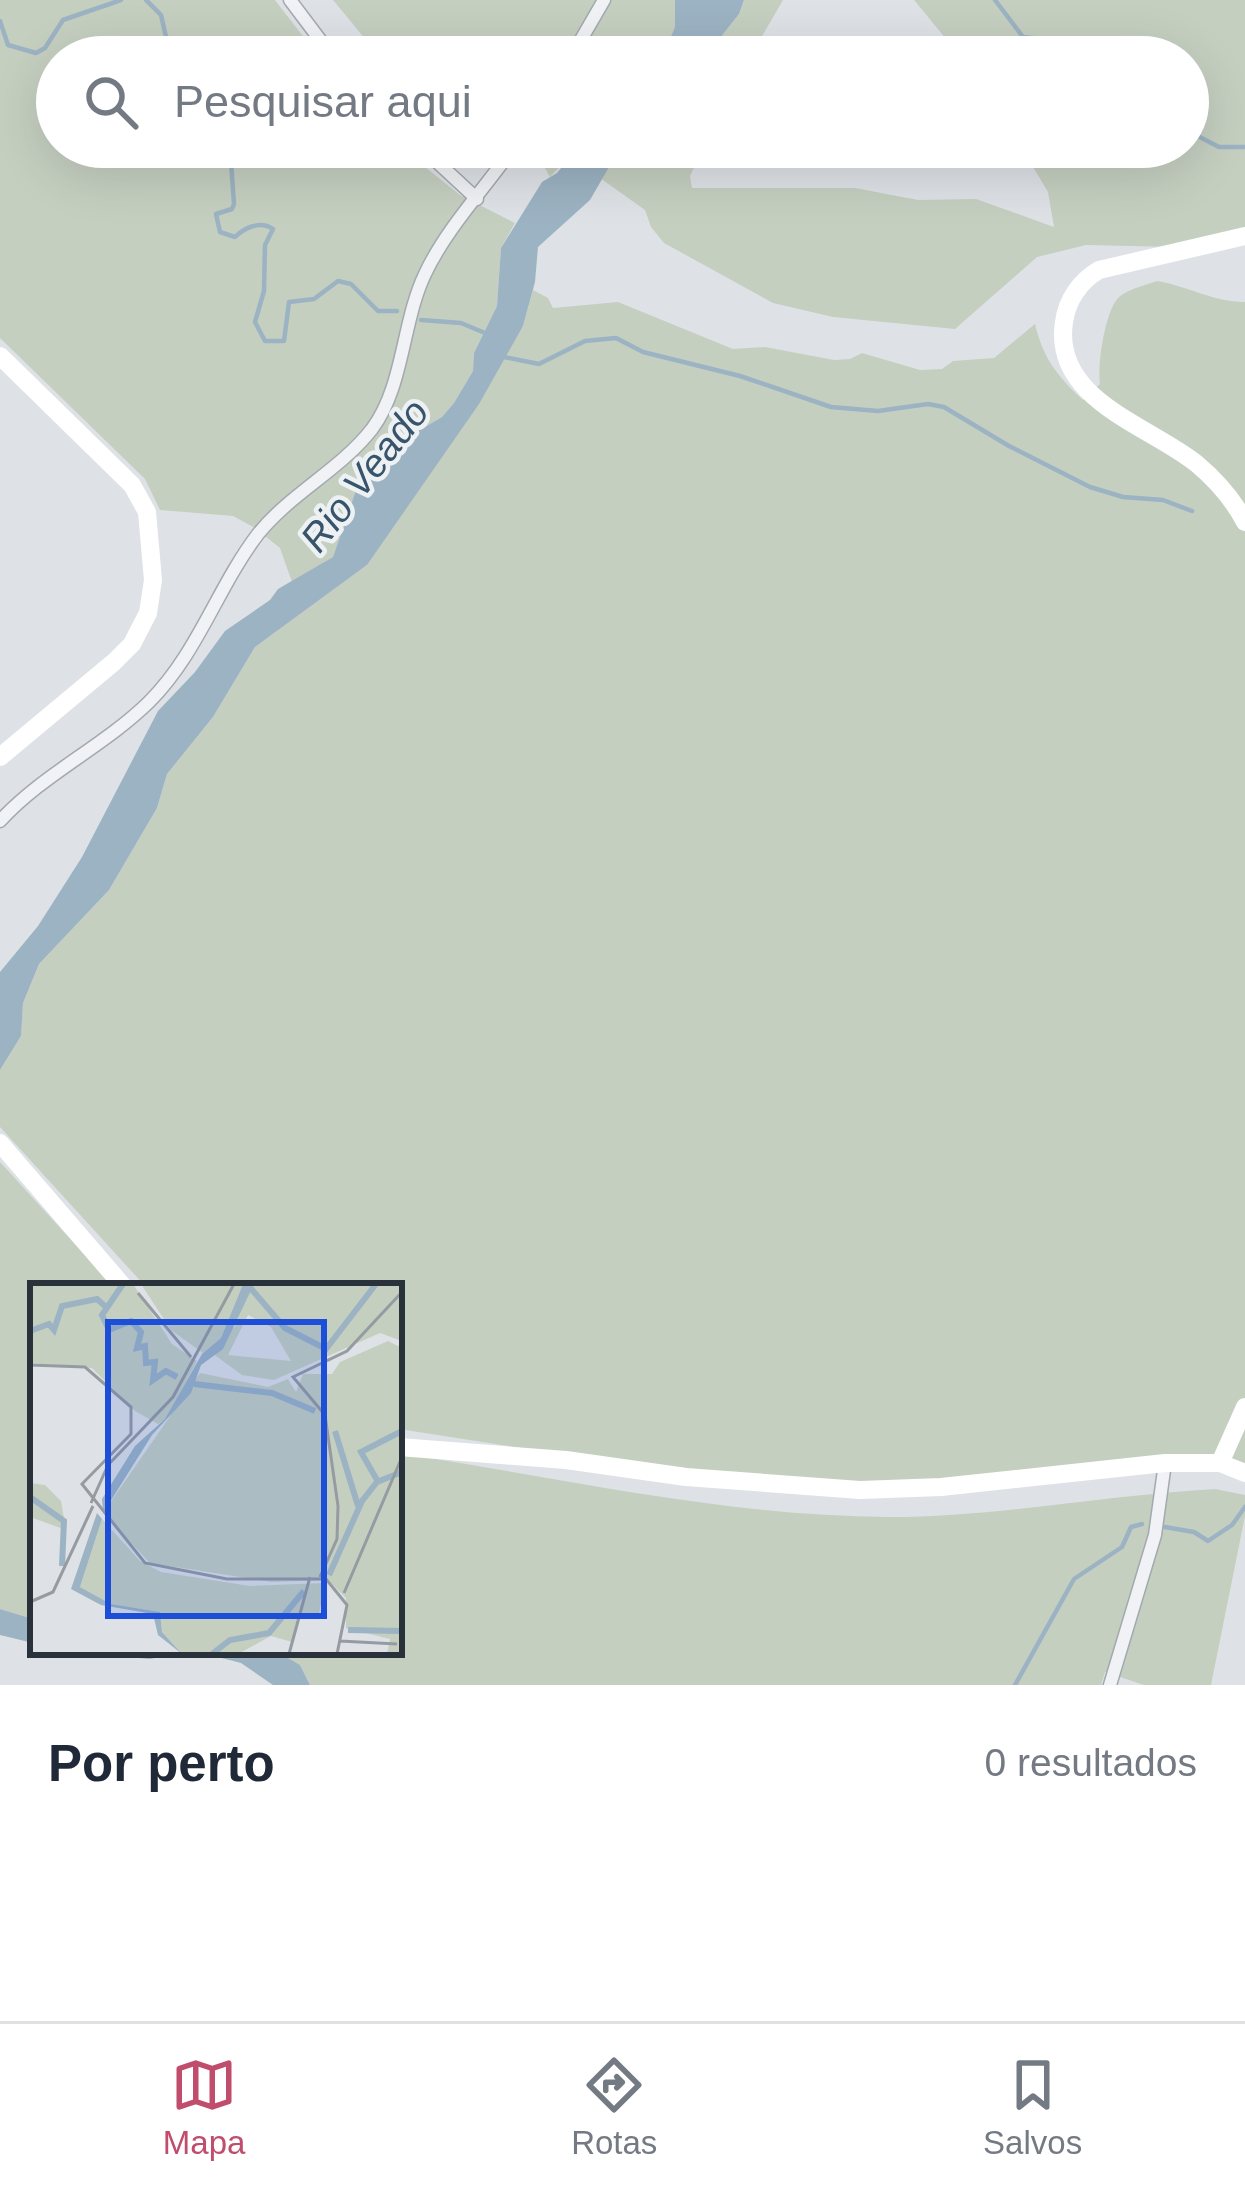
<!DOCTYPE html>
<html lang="pt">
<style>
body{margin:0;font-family:Arial,sans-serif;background:#f6f6f7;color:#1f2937}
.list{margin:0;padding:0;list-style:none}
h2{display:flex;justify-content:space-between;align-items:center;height:156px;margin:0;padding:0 48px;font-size:51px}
h2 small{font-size:39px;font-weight:400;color:#747a83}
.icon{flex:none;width:66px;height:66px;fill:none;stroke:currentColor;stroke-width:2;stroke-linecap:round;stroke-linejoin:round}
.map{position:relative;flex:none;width:1245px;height:1685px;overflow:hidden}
.search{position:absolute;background:#fff;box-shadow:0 12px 48px #0002;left:36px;right:36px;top:36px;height:132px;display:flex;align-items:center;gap:30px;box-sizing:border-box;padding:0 42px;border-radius:66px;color:#747a83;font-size:45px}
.sheet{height:336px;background:#fff}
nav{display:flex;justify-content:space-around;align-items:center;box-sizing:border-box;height:168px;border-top:3px solid #e0e1e3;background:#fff;font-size:33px;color:#747a83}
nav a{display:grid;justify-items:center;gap:6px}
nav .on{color:#c04d6c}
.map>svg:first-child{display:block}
</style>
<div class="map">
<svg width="1245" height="1685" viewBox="0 0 1245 1685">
<rect width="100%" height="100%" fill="#dee2e6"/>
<g fill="#c5cfc0">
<polygon points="0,0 275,0 319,57 57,57 57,147 400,147 460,195 515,223 501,248 497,306 474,353 473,371 454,403 442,417 366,461 333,557 292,582 280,548 255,528 233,516 160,510 145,479 0,338"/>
<polygon points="333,0 675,0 675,27 662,57 380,57"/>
<polygon points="744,0 783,0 750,57 705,57 739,14"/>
<polygon points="914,0 1245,0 1245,234 1175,247 1086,245 1037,257 955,329 833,317 773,303 664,243 651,227 645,210 600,178 609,167 660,154 663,147 704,147 690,176 692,188 855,188 918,200 976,199 1054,227 1048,192 1021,147 1188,147 1188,57 961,57"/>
<polygon points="533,147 578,147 550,177"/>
<path d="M 1157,281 C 1187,286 1214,302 1245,302 L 1245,1475 L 1228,1470 L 1186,1468 L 903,1493 L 553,1453 L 399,1429 L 399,1286 L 145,1286 L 0,1127 L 0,1070 L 21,1036 L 23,1003 L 39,964 L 109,890 L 157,808 L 167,774 L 213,717 L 255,647 L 367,565 L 523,326 L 533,290 L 548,298 L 553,308 L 618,302 L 733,349 L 765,347 L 834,360 L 850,359 L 862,353 L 920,370 L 942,369 L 953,361 L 994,358 L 1035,324 C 1043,358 1057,376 1083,400 L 1100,384 C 1097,366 1105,310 1119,297 C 1128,289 1146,285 1157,281 Z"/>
<polygon points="0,1162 113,1286 33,1286 33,1619 0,1609"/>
<path d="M 399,1453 C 560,1478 724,1516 888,1517 C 997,1517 1106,1495 1215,1489 L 1245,1495 L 1245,1516 L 1211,1685 L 1144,1685 L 1105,1672 L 1101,1685 L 310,1685 L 300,1665 L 278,1652 L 399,1652 Z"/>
</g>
<g fill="#9cb3c3">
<polygon points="675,0 744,0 739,14 705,57 662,57 675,27"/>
<polygon points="578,147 663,147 660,154 609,167 590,200 538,247 535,282 523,326 479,404 367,565 255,647 213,717 167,774 157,808 109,890 39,964 23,1003 21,1036 0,1070 0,972 38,926 82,857 158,711 195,672 225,631 270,600 278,589 333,557 366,461 442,417 454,403 473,371 474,353 497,306 501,248 542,182 557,173"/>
<polygon points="0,1609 33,1619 33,1643 0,1635"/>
<polygon points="68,1652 278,1652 300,1665 310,1685 273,1685 241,1663 210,1655 175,1654 150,1659"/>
</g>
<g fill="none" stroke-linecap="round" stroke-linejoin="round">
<g stroke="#9cb3c3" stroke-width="4.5">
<polyline points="146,0 161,15 166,37 191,50 194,57"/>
<polyline points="995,0 1023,37 1051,40 1075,57"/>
<polyline points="0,21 8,45 36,53 45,48 63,20 121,0"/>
<polyline points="1188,131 1219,147 1245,147"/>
<polyline points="167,147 171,151 177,147"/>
<path d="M 225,147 L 231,162 L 234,204 L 232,209 L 216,214 L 220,232 L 235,237 C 244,228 260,220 273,229 L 265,245 L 264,291 L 255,322 L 265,341 L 284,341 L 289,302 L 314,299 L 338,281 L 351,284 L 378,311 L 397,311"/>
<polyline points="421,320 461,323 485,333"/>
<polyline points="504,357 539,364 585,341 616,338 643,352 740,376 831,407 878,411 928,404 944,407 1009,446 1090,487 1123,497 1163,500 1192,511"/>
<polyline points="1165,1527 1194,1532 1208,1541 1232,1525 1245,1507"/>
<polyline points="1015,1685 1074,1579 1122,1547 1131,1527 1142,1524"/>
</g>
<defs>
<g id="street">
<polyline points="290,0 333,57"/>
<polyline points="571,57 604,0"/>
<polyline points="421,147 477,199"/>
<path d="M 0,821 C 43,774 103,747 149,702 C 198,653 217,588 258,534 C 291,493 340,470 372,429 C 404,386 402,322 425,274 C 446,229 485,188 514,147"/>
<polyline points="1110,1685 1155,1535 1165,1463"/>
</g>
</defs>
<use href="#street" stroke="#a4a9af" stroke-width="15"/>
<use href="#street" stroke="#f0f2f5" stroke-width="12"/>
<g stroke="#fff" stroke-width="18">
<path d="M 1245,236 L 1099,270 C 1080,281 1067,300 1064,322 C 1052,400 1149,425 1197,464 C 1217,481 1233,499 1245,522"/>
<polyline points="0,356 132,485 147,512 153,580 148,613 132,644 114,662 0,757"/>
<polyline points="0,1143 123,1286"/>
<polyline points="399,1447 566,1460 686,1477 860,1490 941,1487 1165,1463 1220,1463 1245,1473"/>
<polyline points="1220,1463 1245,1407"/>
</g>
</g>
<g text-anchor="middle" stroke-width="9" stroke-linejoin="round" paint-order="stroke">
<g font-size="39" font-style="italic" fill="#37546b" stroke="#edf1f4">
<text transform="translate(364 475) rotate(-52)" y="14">Rio Veado</text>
</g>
</g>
<g transform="translate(30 1283)">
<rect width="372" height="372" fill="#dee2e6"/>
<path d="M 0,1 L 103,1 L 142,61 L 167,78 L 136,136 L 128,141 L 105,128 L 62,85 L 0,80 ZM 111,1 L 213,1 L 191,55 L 173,70 L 141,47 ZM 372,1 L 372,58 L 350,50 L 244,97 L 212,92 L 182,70 L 206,42 L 218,2 ZM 218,32 L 241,44 L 261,78 L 198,72 ZM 358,58 L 372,65 L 372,371 L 357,371 L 360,356 L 316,345 L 316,315 L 298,297 L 242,299 L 120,280 L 73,230 L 170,90 L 238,104 L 258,96 L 266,109 L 273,91 L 302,91 L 310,79 ZM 0,200 L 15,202 L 31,218 L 36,247 L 0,234 ZM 72,236 L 110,278 L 131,289 L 220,303 L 295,300 L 288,336 L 270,331 L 262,359 L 241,353 L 208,371 L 152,371 L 132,349 L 130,329 L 81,321 L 50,304 Z" fill="#c5cfc0" fill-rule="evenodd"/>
<path d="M 213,1 L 224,1 L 193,66 L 171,82 L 161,110 L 122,152 L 73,230 L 72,216 L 105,163 L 135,136 L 172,71 L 191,55 ZM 67,230 L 72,236 L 50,304 L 81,321 L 130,329 L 132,349 L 152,371 L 128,352 L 123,331 L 71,322 L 41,306 Z" fill="#9cb3c3"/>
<path fill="none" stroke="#9cb3c3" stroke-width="6" d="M 93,1 L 72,32 L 79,47 L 101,38 L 111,49 L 107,65 L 115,63 L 116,80 L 125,79 L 123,97 L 136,88 L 147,94M 217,1 L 255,45 L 296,66 L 346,1M 0,48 L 19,41 L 24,47 L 32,23 L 67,16 L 77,25M 164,101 L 242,110 L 285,128M 305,148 L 328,223M 347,197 L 331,169 L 372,148M 0,214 L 34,238 L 32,283M 299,292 L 332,218 L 347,199 L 372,189M 318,347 L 372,348M 182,371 L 200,357 L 239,350 L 274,308"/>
<path fill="none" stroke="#969ba2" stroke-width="3" d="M 108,10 L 161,74M 0,82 L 55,84 L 101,124 L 101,151 L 52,201 L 115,280 L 197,296 L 296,296 L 317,322 L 307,371M 61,220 L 78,182 L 143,114 L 204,1M 290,294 L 307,256 L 308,223 L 295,132 L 263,94 L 317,68 L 372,9M 314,310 L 372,174M 0,319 L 23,309 L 63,223M 310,358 L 367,361M 259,371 L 280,294"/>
<path fill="#1d4ed8" fill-opacity="0.15" stroke="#1d4ed8" stroke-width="6" d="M 78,39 L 294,39 L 294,333 L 78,333 Z"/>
<rect width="372" height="372" fill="none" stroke="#29313b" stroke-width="6"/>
</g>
</svg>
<div class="search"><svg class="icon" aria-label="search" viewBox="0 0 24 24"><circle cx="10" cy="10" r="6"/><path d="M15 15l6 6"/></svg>Pesquisar aqui</div>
</div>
<section class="sheet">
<h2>Por perto<small>0 resultados</small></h2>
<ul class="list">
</ul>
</section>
<nav>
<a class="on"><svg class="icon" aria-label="map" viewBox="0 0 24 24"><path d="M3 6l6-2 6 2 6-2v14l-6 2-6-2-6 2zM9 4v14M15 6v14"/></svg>Mapa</a>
<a><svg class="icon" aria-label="directions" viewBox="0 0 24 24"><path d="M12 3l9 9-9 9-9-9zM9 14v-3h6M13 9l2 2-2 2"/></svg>Rotas</a>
<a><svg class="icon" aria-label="saved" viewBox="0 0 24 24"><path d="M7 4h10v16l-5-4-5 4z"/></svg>Salvos</a>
</nav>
